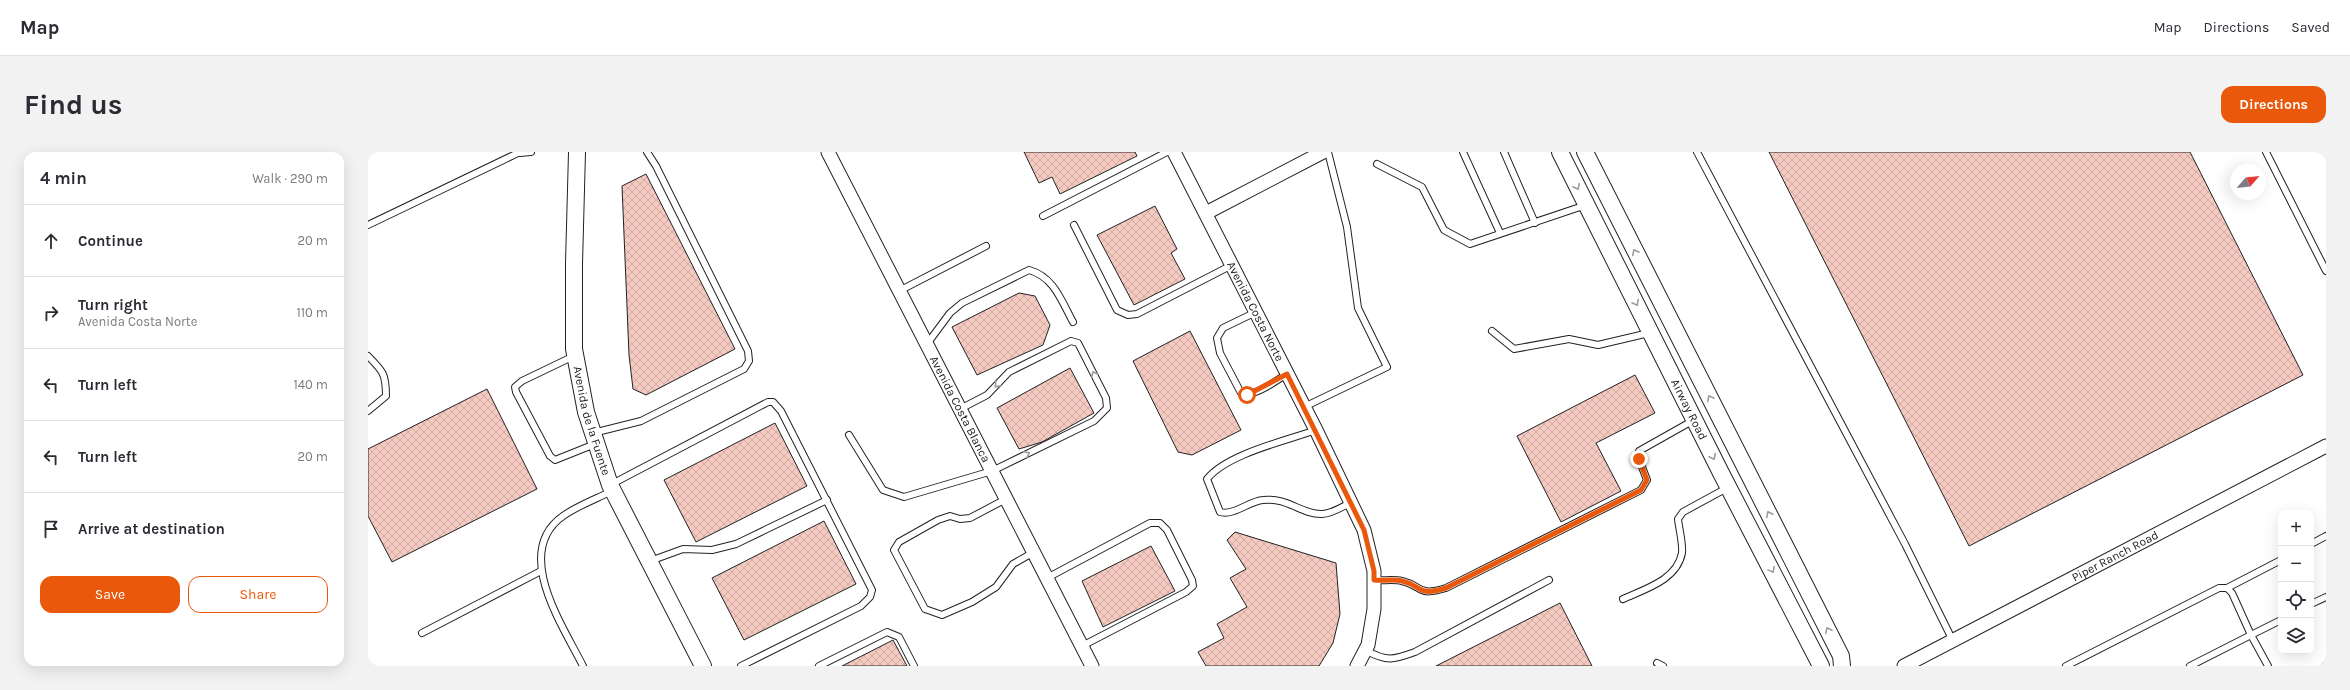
<!DOCTYPE html>
<meta charset="utf-8">
<style>
body{margin:0;font-family:Karla,sans-serif;background:#f2f2f3;color:#2b2b33}
.controls{position:absolute;right:12px;bottom:12px;display:grid;overflow:hidden;border-radius:8px;box-shadow:0 4px 16px #0002}
.controls button{width:36px;height:36px;display:grid;place-items:center;padding:0;border:0;border-bottom:1px solid #e1e1e2;background:#fff;color:#2b2b33;font:20px sans-serif}
.compass{position:absolute;left:1862px;top:12px;width:36px;height:36px;border-radius:50%;background:#fff;box-shadow:0 4px 16px #0002;rotate:62deg}
.stop{position:absolute;width:12px;height:12px;margin:-9px;border:3px solid #ea580c;border-radius:50%;background:#fff}
.stop.end{background:#ea580c;border-color:#fff;box-shadow:0 1px 4px #0008}
.list{margin:0;padding:0;list-style:none}
h2{display:flex;justify-content:space-between;align-items:center;height:52px;margin:0;padding:0 16px;font-size:17px}
h2 small{font-size:13px;font-weight:400;color:#7c7c81}
.list li{display:grid;grid-template-columns:26px 1fr auto;gap:12px;align-items:center;box-sizing:border-box;height:72px;padding:0 16px;border-top:1px solid #e1e1e2}
.list b{display:block;font-size:15px;white-space:nowrap}
.list p{margin:0;font-size:13px;white-space:nowrap;color:#7c7c81}
.list em{font-size:13px;font-style:normal;color:#7c7c81}
.actions{display:flex;gap:8px;padding:12px 16px}
.actions a{flex:1;padding:9px 0;border:1px solid #ea580c;border-radius:12px;text-align:center;font-size:14px;color:#ea580c}
.actions .main{background:#ea580c;color:#fff}
.icon{flex:none;width:22px;height:22px;fill:none;stroke:currentColor;stroke-width:2;stroke-linecap:round;stroke-linejoin:round}
.map{position:relative;flex:none;width:1958px;height:514px;overflow:hidden;border-radius:12px}
header{display:flex;align-items:center;gap:24px;box-sizing:border-box;height:56px;padding:0 20px;background:#fff;border-bottom:1px solid #e1e1e2}
header strong{font-size:19px}
nav{display:flex;gap:22px;margin-inline-start:auto;font-size:14px}
.intro{display:flex;align-items:center;justify-content:space-between;box-sizing:border-box;height:96px;padding:0 24px}
h1{margin:0;font-size:28px}
.button{padding:10px 18px;border-radius:12px;background:#ea580c;color:#fff;font-size:14px;font-weight:700}
main{display:flex;gap:24px;padding:0 24px}
aside{flex:1;background:#fff;border-radius:12px;box-shadow:0 4px 16px #0002}
.map>svg:first-child{display:block}
</style>
<header>
<strong>Map</strong>
<nav><a>Map</a><a>Directions</a><a>Saved</a></nav>
</header>
<div class="intro"><h1>Find us</h1><a class="button">Directions</a></div>
<main>
<aside>
<h2>4 min<small>Walk · 290 m</small></h2>
<ul class="list">
<li><svg class="icon" aria-label="ahead" viewBox="0 0 24 24"><path d="M12 20V5M6 11l6-6 6 6"/></svg><div><b>Continue</b></div><em>20 m</em></li>
<li><svg class="icon" aria-label="right" viewBox="0 0 24 24"><path d="M7 20v-9h11M14 6l5 5-5 5"/></svg><div><b>Turn right</b><p>Avenida Costa Norte</p></div><em>110 m</em></li>
<li><svg class="icon" aria-label="left" viewBox="0 0 24 24"><path d="M17 20v-9H6M10 6l-5 5 5 5"/></svg><div><b>Turn left</b></div><em>140 m</em></li>
<li><svg class="icon" aria-label="left" viewBox="0 0 24 24"><path d="M17 20v-9H6M10 6l-5 5 5 5"/></svg><div><b>Turn left</b></div><em>20 m</em></li>
<li><svg class="icon" aria-label="arrive" viewBox="0 0 24 24"><path d="M6 21V4h12l-3 4 3 4H6"/></svg><div><b>Arrive at destination</b></div></li>
</ul>
<div class="actions"><a class="main">Save</a><a>Share</a></div>
</aside>
<div class="map">
<svg width="1958" height="514" viewBox="0 0 1958 514">
<defs>
<pattern id="building-cross-hatch" width="8" height="8" patternUnits="userSpaceOnUse"><rect width="8" height="8" fill="#f3c9c0"/><path d="M0 0l8 8M0 8l8-8" fill="none" stroke="#d0aca5"/></pattern>
</defs>
<rect width="100%" height="100%" fill="#fff"/>
<g fill="url(#building-cross-hatch)" stroke="#222">
<polygon points="656,0 767,0 769,4 692,42 684,25 671,31"/>
<polygon points="1401,0 1822,0 1935,223 1601,394"/>
<polygon points="278,22 367,197 278,243 265,237 261,203 254,34"/>
<polygon points="787,54 809,97 803,101 817,127 766,153 729,83"/>
<polygon points="651,141 667,144 682,173 675,193 609,223 584,175"/>
<polygon points="822,179 873,278 824,303 810,300 765,209"/>
<polygon points="702,216 726,261 674,290 651,297 629,256"/>
<polygon points="1267,223 1287,261 1228,291 1253,339 1193,370 1149,284"/>
<polygon points="119,237 169,337 24,410 0,364 0,297"/>
<polygon points="407,271 439,334 328,390 296,328"/>
<polygon points="456,369 488,432 376,488 344,426"/>
<polygon points="867,380 968,411 972,462 965,491 951,514 838,514 830,500 856,486 849,472 879,455 862,426 878,417 859,388"/>
<polygon points="783,394 807,439 735,475 714,429"/>
<polygon points="1192,451 1224,514 1068,514"/>
<polygon points="525,488 539,514 474,514"/>
</g>
<g fill="none" stroke-linecap="round" stroke-linejoin="round">
<defs>
<g id="service">
<polyline points="1095,0 1132,81"/>
<polyline points="1136,0 1167,71"/>
<polyline points="1329,0 1537,392 1585,489"/>
<polyline points="1898,0 1958,119"/>
<polyline points="152,1 163,0"/>
<polyline points="1009,12 1054,35 1076,78 1102,92 1218,53"/>
<polyline points="675,64 799,0"/>
<polyline points="0,73 152,0"/>
<polyline points="706,73 749,158 760,163 769,162 864,113"/>
<polyline points="531,139 618,94"/>
<path d="M 888,160 L 855,176 L 849,186 L 852,201 L 873,241 C 888,245 907,229 919,222"/>
<polyline points="1124,179 1146,197 1201,187 1230,193 1281,181"/>
<path d="M 559,192 L 582,161 L 594,151 L 661,118 C 686,125 693,148 705,170"/>
<path d="M 0,204 C 15,219 18,222 18,244 L 0,259"/>
<polyline points="206,204 154,229 147,235 148,240 182,304 187,308 227,292"/>
<polyline points="936,255 1019,215 990,156 979,75 960,0"/>
<path d="M 948,278 C 917,289 859,302 839,327 L 852,360 C 866,364 881,349 895,348 C 920,345 934,363 954,362 C 963,362 974,355 982,351"/>
<polyline points="225,281 273,269 376,217 381,209 380,199 288,14 279,0"/>
<polyline points="481,283 515,338 536,345 624,319 726,269 739,256 738,246 710,191 703,189 641,220 619,243 592,257"/>
<polyline points="242,333 400,250 405,250 413,259 504,438 502,445 493,454 373,514"/>
<polyline points="638,347 602,366 592,367 582,364 570,368 531,390 526,398 557,457 574,463 604,450 628,435 645,412 666,400"/>
<polyline points="1943,392 1958,384"/>
<polyline points="282,409 315,397 344,398 368,392 459,348"/>
<polyline points="679,426 782,371 792,371 799,378 824,428 825,434 818,440 714,494"/>
<path d="M 1006,428 C 1015,429 1025,427 1034,429 C 1056,434 1048,445 1078,436 L 1273,338 L 1279,328 L 1271,307 L 1271,299 L 1326,268"/>
<polyline points="1859,436 1913,408"/>
<path d="M 1255,447 C 1277,437 1309,428 1314,401 C 1315,391 1311,377 1310,367 L 1315,360 L 1359,336"/>
<polyline points="1943,452 1958,445"/>
<polyline points="54,481 173,419"/>
<path d="M 997,498 C 1019,510 1025,508 1047,500 L 1181,428"/>
<polyline points="1289,511 1295,514"/>
<path d="M 215,514 C 195,474 144,400 195,364 C 209,354 228,347 244,339"/>
<polyline points="451,514 519,480 531,485 546,514"/>
<polyline points="1698,514 1851,436 1859,436 1864,441 1883,483 1822,514"/>
<polyline points="1900,514 1883,483 1913,468"/>
<polyline points="1957,514 1958,514"/>
</g>
<g id="minor">
<path id="s1" d="M 460,0 L 724,514"/>
<path id="s2" d="M 806,0 L 948,278 L 996,378 L 1006,419 L 1006,457 L 1000,493 L 989,514"/>
<polyline points="838,61 955,0"/>
<path id="s3" d="M 1536,514 L 1958,294"/>
</g>
<g id="tertiary">
<path id="s4" d="M 209,0 L 206,112 L 206,197 L 218,260 L 242,333 L 335,514"/>
<path id="s5" d="M 1192,0 L 1353,321 L 1453,514"/>
<polyline points="1217,0 1473,504 1474,514"/>
</g>
</defs>
<use href="#service" stroke="#222" stroke-width="8"/>
<use href="#minor" stroke="#222" stroke-width="15"/>
<use href="#tertiary" stroke="#222" stroke-width="18"/>
<use href="#service" stroke="#fff" stroke-width="6"/>
<use href="#minor" stroke="#fff" stroke-width="13"/>
<use href="#tertiary" stroke="#fff" stroke-width="16"/>
</g>
<defs><path id="oneway-chevron" d="M-2-3.5L2.5 0L-2 3.5" fill="none" stroke-width="1.6" stroke-linecap="round" stroke-linejoin="round"/></defs>
<g stroke="#9c9c9c">
<use href="#oneway-chevron" transform="translate(1209 35) rotate(64)"/>
<use href="#oneway-chevron" transform="translate(1267 100) rotate(-117)"/>
<use href="#oneway-chevron" transform="translate(1268 151) rotate(63)"/>
<use href="#oneway-chevron" transform="translate(726 222) rotate(-117)"/>
<use href="#oneway-chevron" transform="translate(629 233) rotate(131)"/>
<use href="#oneway-chevron" transform="translate(1342 246) rotate(-117)"/>
<use href="#oneway-chevron" transform="translate(659 302) rotate(-26)"/>
<use href="#oneway-chevron" transform="translate(1345 305) rotate(63)"/>
<use href="#oneway-chevron" transform="translate(1401 362) rotate(-117)"/>
<use href="#oneway-chevron" transform="translate(1404 418) rotate(62)"/>
<use href="#oneway-chevron" transform="translate(1460 478) rotate(-117)"/>
</g>
<g fill="none" stroke-linecap="round" stroke-linejoin="round">
<path stroke="#ea580c" stroke-width="5" d="M 879,243 L 919,222 L 996,378 L 1006,419 L 1006,428 C 1015,429 1025,427 1034,429 C 1056,434 1048,445 1078,436 L 1273,338 L 1279,328 L 1271,307"/>
</g>
<g text-anchor="middle" stroke-width="3" stroke-linejoin="round" paint-order="stroke">
<g font-size="12" fill="#222" stroke="#fff">
<text dy="4" stroke="none"><textPath href="#s2" startOffset="179">Avenida Costa Norte</textPath></text>
<text dy="4" stroke="none"><textPath href="#s1" startOffset="289">Avenida Costa Blanca</textPath></text>
<text dy="4" stroke="none"><textPath href="#s5" startOffset="288">Airway Road</textPath></text>
<text dy="4" stroke="none"><textPath href="#s4" startOffset="271">Avenida de la Fuente</textPath></text>
<text dy="4" stroke="none"><textPath href="#s3" startOffset="238">Piper Ranch Road</textPath></text>
</g>
</g>
</svg>
<div class="controls">
<button>+</button>
<button>−</button>
<button><svg class="icon" aria-label="locate" viewBox="0 0 24 24"><circle cx="12" cy="12" r="6"/><path d="M12 2v4M12 18v4M2 12h4M18 12h4"/></svg></button>
<button><svg class="icon" aria-label="layers" viewBox="0 0 24 24"><path d="M12 4l9 5-9 5-9-5zM3 14l9 5 9-5"/></svg></button>
</div>
<svg class="compass" viewBox="-18 -18 36 36"><path d="M0-13l5 13h-10z" fill="#e53935"/><path d="M0 13l5-13h-10z" fill="#7c7c81"/></svg>
<div class="stop" style="left:879px;top:243px"></div>
<div class="stop end" style="left:1271px;top:307px"></div>
</div>
</main>
